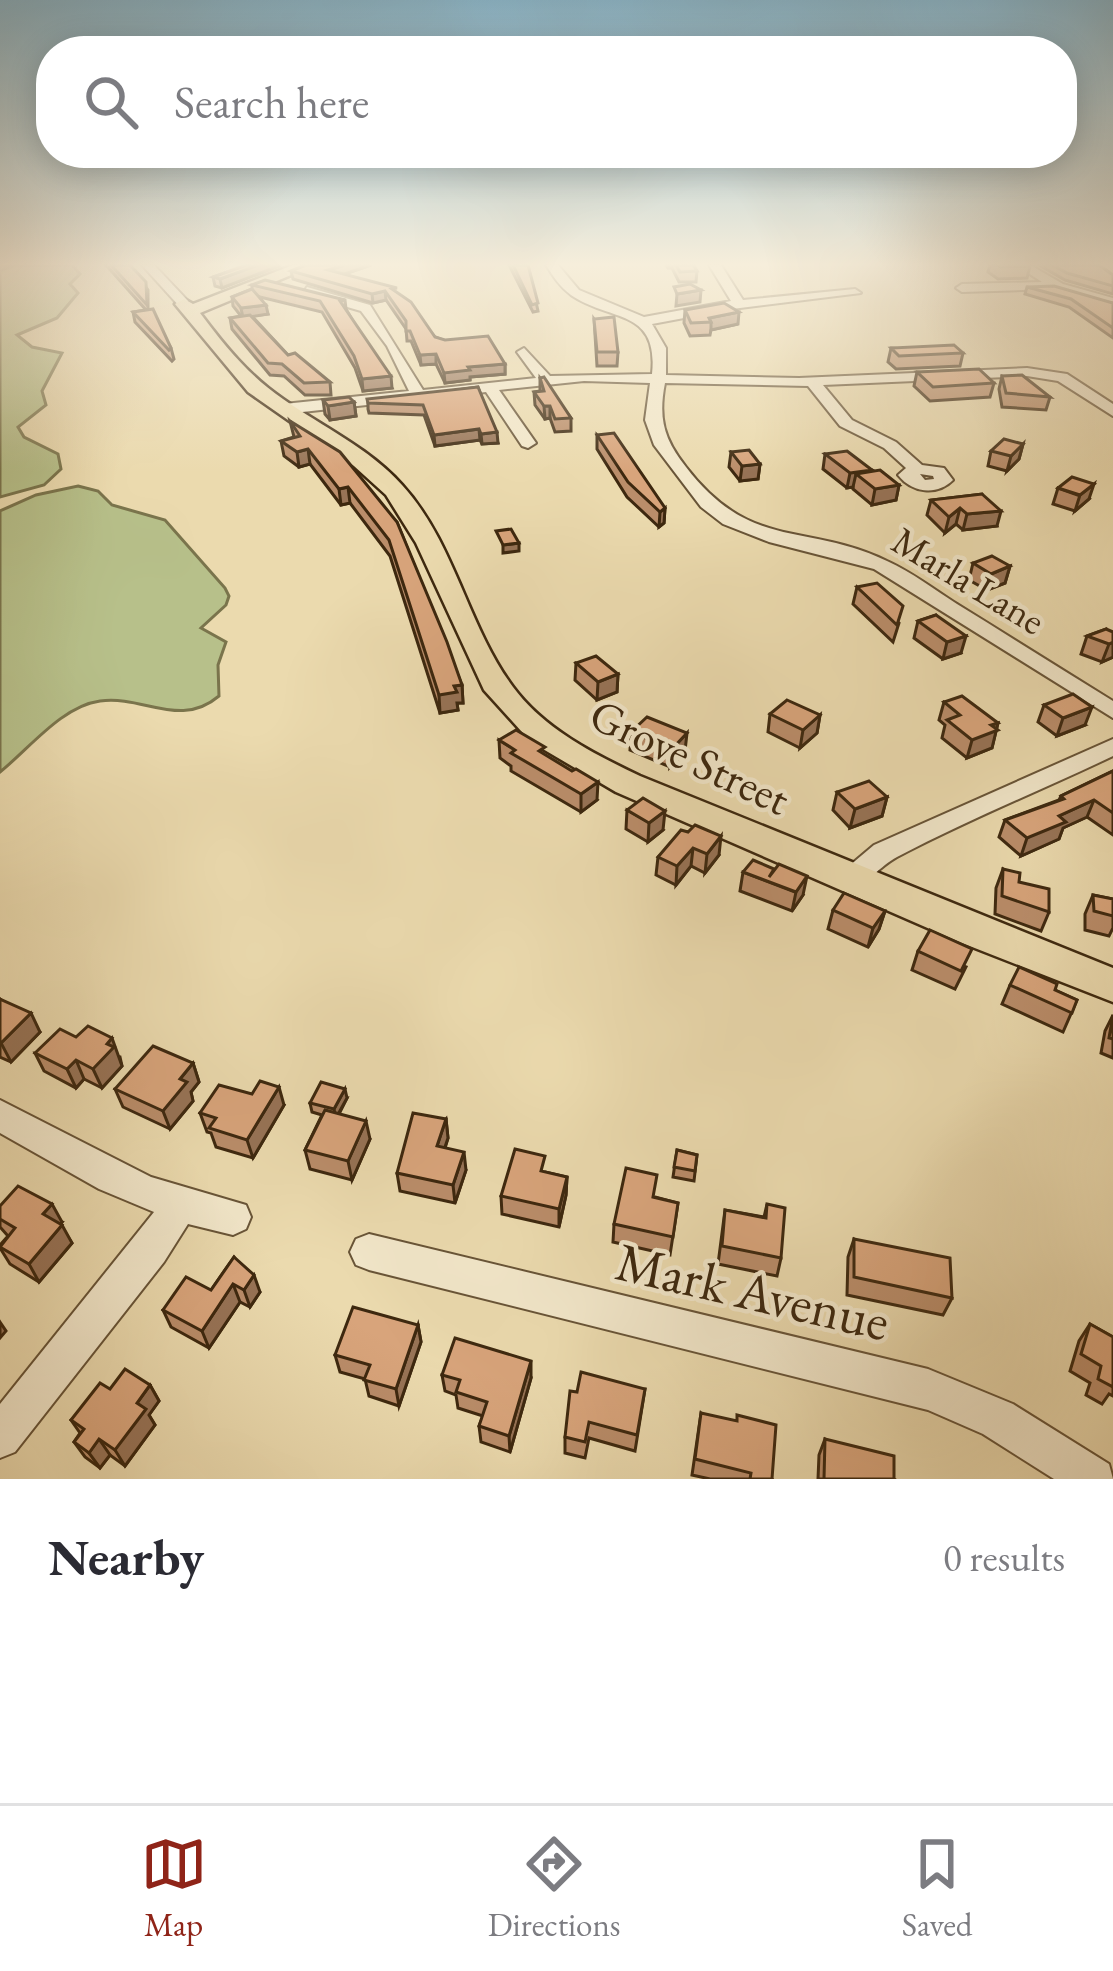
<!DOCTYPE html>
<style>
body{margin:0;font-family:"EB Garamond",serif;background:#f2f2f3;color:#2b2b33}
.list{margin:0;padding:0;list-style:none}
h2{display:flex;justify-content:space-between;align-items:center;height:156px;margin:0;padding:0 48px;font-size:51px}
h2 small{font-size:39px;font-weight:400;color:#7c7c81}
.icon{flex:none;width:66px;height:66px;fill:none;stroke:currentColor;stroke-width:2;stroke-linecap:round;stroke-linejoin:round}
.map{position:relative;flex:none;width:1113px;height:1479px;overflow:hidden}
.search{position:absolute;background:#fff;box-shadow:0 6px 30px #0003;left:36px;right:36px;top:36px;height:132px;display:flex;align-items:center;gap:30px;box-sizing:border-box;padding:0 42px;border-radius:48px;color:#7c7c81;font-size:45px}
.sheet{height:324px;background:#fff}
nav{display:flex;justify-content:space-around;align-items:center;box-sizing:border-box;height:168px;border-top:3px solid #e1e1e2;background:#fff;font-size:33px;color:#7c7c81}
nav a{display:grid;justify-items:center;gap:6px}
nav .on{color:#8f2418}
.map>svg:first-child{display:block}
</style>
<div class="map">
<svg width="1113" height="1479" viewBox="0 0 1113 1479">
<rect width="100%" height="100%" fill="#ebdaae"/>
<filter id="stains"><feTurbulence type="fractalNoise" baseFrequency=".00167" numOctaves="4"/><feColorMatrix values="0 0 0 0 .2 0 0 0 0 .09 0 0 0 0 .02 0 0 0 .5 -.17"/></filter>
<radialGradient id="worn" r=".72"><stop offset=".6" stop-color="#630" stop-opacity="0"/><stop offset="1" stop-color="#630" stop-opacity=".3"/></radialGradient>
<g fill="#b7c08a" stroke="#7a744c" stroke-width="3">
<polygon points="72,265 80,274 70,284 78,293 57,318 17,335 32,347 62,353 42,391 46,405 18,427 24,437 58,454 61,469 44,485 0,497 0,266"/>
<path d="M 78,486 L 98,491 L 112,505 L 165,520 L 225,588 L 229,596 L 226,605 L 201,628 L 226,642 L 218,665 L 219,696 C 180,729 144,695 100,701 C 62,706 29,749 0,772 L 0,511 L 36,495 Z"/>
</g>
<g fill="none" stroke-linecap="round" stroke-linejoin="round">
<polyline stroke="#74806b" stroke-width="3" points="0,271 14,265"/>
<defs>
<g id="minor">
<polygon points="142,265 154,265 188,301 188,307 180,307"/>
<path d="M 546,265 L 558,265 L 579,290 L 644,317 L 731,301 L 709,265 L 721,265 L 743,300 L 855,289 L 861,293 L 732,309 L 652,324 L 666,348 L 666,375 L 799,378 L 1027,368 L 1067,374 L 1113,404 L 1113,416 L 1058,381 L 1027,376 L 823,385 L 852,420 L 896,442 L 922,465 L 944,468 L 953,480 C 937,496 912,493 898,475 L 906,468 L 884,448 L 840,426 L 808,386 L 665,383 C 658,419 664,439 686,467 C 751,552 806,522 887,561 C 912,572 935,590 957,604 C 1009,636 1061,669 1113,701 L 1113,718 L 874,569 L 769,542 L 723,524 L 701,507 L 654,445 L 645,420 L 650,383 L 584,381 L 499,390 L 536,443 L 528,448 L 522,446 L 486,392 L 284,414 L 276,409 L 284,404 L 409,391 L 387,346 L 361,311 L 303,294 L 307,287 L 370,305 L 423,390 L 536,378 L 517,352 L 524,348 L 550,376 L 652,374 C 659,308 610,322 571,295 C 560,287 553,276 546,265 ZM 920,474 L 933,476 L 934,479 L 925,480 Z"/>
<polygon points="1016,265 1030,265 1063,284 1113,298 1113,306 1053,289 962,292 956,288 962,284 1042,282"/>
<path d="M 1113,739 L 1113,756 C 1042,790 967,820 897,857 C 878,867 863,891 840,884 L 836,877 L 874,845 Z"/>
<polygon points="0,1100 151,1177 246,1205 251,1217 246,1229 233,1235 188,1224 164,1262 15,1452 0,1458 0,1404 154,1212 99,1189 0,1133"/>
<polygon points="369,1234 928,1369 1013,1404 1109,1464 1113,1479 1054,1479 983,1434 928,1410 369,1270 356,1265 350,1252 356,1239"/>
</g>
<path id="major" d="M 293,265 L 315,265 L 200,313 C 224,345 249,376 283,399 C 323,427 369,448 402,485 C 455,543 467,625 513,687 C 544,729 594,754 640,776 L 1113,968 L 1113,1002 L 962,943 L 616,792 L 531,742 L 484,690 L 416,543 L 386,495 L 354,466 L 248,392 L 175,304 L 184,299 L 193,304 Z"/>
</defs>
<use href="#minor" stroke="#685437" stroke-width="4"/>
<use href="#major" stroke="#3d280f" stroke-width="5"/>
<use href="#minor" fill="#f2e7ca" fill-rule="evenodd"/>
<use href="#major" fill="#ebdaae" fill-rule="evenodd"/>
</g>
<g fill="#ba8d6a" stroke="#3d280f" stroke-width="3">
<polygon points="106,265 130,265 148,290 148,310 171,348 174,359 172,361 135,322 133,312 146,310"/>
<polygon points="247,265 281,265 222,288 215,286 213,277"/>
<polygon points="306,265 371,265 344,274 397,293 435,337 505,364 505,374 470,377 470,380 445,383 436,364 421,365 411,341 407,341 406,329 386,300 373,303 293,279 291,271"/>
<polygon points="509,265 528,265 538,311 533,312"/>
<polygon points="666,265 693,265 697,271 696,282 679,282 672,268 668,268"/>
<polygon points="990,265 1028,265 1030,266 1027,278 998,279 988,272"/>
<polygon points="1039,265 1099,265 1113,275 1113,294 1065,280"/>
<polygon points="252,285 345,300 346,309 392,388 363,391 355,368 322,312 260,297 268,314 252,316 288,355 330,382 331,395 305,395 284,376 270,375 232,329 230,318 241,316 233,306 232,297 252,289"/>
<polygon points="1027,287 1113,303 1113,338 1069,307 1025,294"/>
<polygon points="685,310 738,324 711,330 710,335 690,336 684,323"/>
<polygon points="594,319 618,352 617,366 597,366"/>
<polygon points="891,348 963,353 960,366 896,369 888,362"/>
<polygon points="917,372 994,383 990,397 930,401 914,386"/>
<polygon points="1002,376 1050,397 1046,410 1002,407 999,389"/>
<polygon points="540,378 571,418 571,431 555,432 550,418 545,419 535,405 534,392 540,391"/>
<polygon points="478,387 498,443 482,444 480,440 435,446 424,415 369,413 368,409 368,403"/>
<polygon points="323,400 354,402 356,416 330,420 325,414"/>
<polygon points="290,421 397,522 462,685 463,703 457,703 458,710 440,713 390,556 350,503 341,505 310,464 299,467 284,456 281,441 294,437"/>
<polygon points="597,435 665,508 664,523 659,527 627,497 597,449"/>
<polygon points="1023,444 1019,459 1007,471 988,466 991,451"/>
<polygon points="731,452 760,464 758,479 740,481 729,467"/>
<polygon points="825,454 872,470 899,485 896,500 872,505 853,489 853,487 847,488 823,469"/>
<polygon points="1058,488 1089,499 1075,511 1053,504"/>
<polygon points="982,494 997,526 963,530 956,524 945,533 927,515 931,500"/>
<polygon points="973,563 1010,566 1005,583 987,590 969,580"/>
<polygon points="857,587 899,623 893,642 853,604"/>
<polygon points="936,615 961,653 943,659 914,638 918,621"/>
<polygon points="1106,629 1113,657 1102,662 1081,654 1087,636"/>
<polygon points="576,663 618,674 617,692 597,700 575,680"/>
<polygon points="944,702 998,723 992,748 967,758 942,738 945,725 939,720"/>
<polygon points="1044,705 1085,725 1057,736 1038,722"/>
<polygon points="770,714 820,715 817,733 800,748 768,732"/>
<polygon points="631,732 685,751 670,767 630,750"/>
<polygon points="499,740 597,800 581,812 511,771 511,766 500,758"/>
<polygon points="1113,771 1113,835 1087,817 1063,828 1059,839 1021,856 999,837 1005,820 1059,800 1061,796"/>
<polygon points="837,792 887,797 882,816 850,828 833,810"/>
<polygon points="627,810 663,830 648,842 626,829"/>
<polygon points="688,832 719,855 705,873 691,866 676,885 656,875 658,857"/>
<polygon points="1003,869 1019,882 1049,912 1041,931 995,914 996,888"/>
<polygon points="743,872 803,895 792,911 740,891"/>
<polygon points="1093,895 1113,899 1113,928 1109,936 1085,930 1085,914"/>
<polygon points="833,910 885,911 879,929 868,947 828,929"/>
<polygon points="918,951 966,967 955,989 912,970"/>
<polygon points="1010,985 1055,990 1077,1000 1063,1032 1002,1004"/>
<polygon points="0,999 40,1032 11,1062 0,1057"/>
<polygon points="1113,1015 1113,1058 1101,1053 1105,1031"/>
<polygon points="35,1053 120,1057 122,1066 102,1088 84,1079 76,1088 44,1071"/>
<polygon points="193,1063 199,1082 191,1092 193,1101 170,1129 123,1107 115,1089"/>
<polygon points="252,1094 284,1105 253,1158 216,1147 211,1133 207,1132 200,1113"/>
<polygon points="347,1098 339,1114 370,1139 352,1180 310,1169 305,1150 322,1115 312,1112 310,1103"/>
<polygon points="446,1119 448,1138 445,1148 466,1170 455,1203 400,1191 397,1173"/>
<polygon points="677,1150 697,1155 694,1181 673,1177"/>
<polygon points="545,1172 567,1177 566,1195 559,1227 502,1214 501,1196"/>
<polygon points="655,1197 678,1203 670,1255 613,1242 614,1224"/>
<polygon points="767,1204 781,1258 777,1276 718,1264 725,1210 764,1217"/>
<polygon points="0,1206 62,1222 60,1224 72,1243 39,1282 10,1264 0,1248 0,1245 8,1236 0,1227"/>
<polygon points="854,1239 952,1298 943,1315 847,1295 848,1257"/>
<polygon points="234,1257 260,1292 250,1307 240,1302 209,1348 171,1327 163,1310 211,1290"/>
<polygon points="1090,1324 1113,1337 1113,1396 1109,1394 1102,1404 1086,1395 1090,1383 1070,1371 1079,1341"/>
<polygon points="418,1325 421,1342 399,1406 369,1396 365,1379 340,1372 335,1355"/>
<polygon points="442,1375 531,1378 510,1452 481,1442 479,1426 483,1416 458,1408 456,1395 445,1391"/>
<polygon points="150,1385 159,1401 149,1415 155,1425 125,1466 110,1455 100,1468 85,1457 74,1442 80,1433 71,1420 110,1389"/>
<polygon points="645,1389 635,1451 589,1438 585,1458 565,1453 565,1437 577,1392"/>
<polygon points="701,1413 772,1479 710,1479 692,1475"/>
<polygon points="825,1439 894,1479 818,1479 819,1455"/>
</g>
<g fill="#977356" stroke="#3d280f" stroke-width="3">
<polygon points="258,265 281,265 222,288 220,279"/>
<polygon points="345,265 371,265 330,279 328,270"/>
<polygon points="701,290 700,302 676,306 677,294"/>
<polygon points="385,291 386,300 373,303 372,294"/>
<polygon points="266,305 268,314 243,318 241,308"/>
<polygon points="739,312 738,324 711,330 711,322 709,318"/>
<polygon points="436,354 436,364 421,365 420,355"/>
<polygon points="505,364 505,374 470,377 470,380 445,383 444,373 468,367"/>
<polygon points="391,376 392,388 363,391 362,379"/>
<polygon points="354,402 356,416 330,420 328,406"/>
<polygon points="544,406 550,406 550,418 545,419"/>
<polygon points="479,429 480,440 435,446 434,435"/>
<polygon points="497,432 498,443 482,444 481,434"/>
<polygon points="1023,444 1019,459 1007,471 1011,456"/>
<polygon points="308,449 310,464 299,467 297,452"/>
<polygon points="760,464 758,479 740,481 742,466"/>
<polygon points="872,470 856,474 853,487 847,488 850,473"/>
<polygon points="1094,484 1089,499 1075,511 1080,495"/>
<polygon points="899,485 896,500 872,505 875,489"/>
<polygon points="348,487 350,503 341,505 339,489"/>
<polygon points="665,508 664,523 659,527 660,512"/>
<polygon points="960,508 956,524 945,533 949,517"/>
<polygon points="1001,511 997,526 963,530 967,514"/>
<polygon points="519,543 519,551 503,553 503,545"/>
<polygon points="1010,566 1005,583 987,590 991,574"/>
<polygon points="966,636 961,653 943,659 947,642"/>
<polygon points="1113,642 1113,657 1102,662 1109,644"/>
<polygon points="618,674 617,692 597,700 598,682"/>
<polygon points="462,685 463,703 457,703 458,710 440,713 439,695 454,686"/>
<polygon points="1092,707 1085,725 1057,736 1063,718"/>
<polygon points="820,715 817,733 800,748 803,730"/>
<polygon points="998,723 992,748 967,758 972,740 991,725"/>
<polygon points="687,733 685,751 670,767 672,749"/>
<polygon points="598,782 597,800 581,812 581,794"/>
<polygon points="887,797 882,816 850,828 855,809"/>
<polygon points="1094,800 1087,817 1063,828 1059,839 1021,856 1027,838 1059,816"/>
<polygon points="665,811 663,830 648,842 649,823"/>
<polygon points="721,836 719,855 705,873 707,854"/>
<polygon points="693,848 691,866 676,885 677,866"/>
<polygon points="807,876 803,895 792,911 796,892"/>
<polygon points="885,911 879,929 868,947 873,928"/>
<polygon points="31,1013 40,1032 11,1062 1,1043"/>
<polygon points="112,1038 122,1066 102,1088 93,1069 107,1044"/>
<polygon points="76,1060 84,1079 76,1088 67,1069"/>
<polygon points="193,1063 199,1082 191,1092 193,1101 170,1129 163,1111 180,1079"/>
<polygon points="279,1087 284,1105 253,1158 247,1140"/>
<polygon points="345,1089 347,1098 336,1118 334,1109"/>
<polygon points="446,1119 448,1138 439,1165 437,1146"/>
<polygon points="366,1121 370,1139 352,1180 348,1161"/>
<polygon points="464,1152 466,1170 455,1203 453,1185"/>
<polygon points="567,1177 566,1195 559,1227 559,1209"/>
<polygon points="52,1204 62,1222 53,1232 43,1214"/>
<polygon points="62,1225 72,1243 39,1282 29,1264"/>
<polygon points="254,1275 260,1292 250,1307 244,1290"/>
<polygon points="233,1284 240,1302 209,1348 202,1331"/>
<polygon points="0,1322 6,1331 0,1338"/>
<polygon points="418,1325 421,1342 399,1406 396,1389"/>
<polygon points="531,1361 531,1378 510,1452 509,1436"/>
<polygon points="150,1385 159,1401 149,1415 155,1425 125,1466 115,1450 137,1403"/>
<polygon points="99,1439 110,1455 100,1468 89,1453"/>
</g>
<g fill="#d8a47b" stroke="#3d280f" stroke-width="3">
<polygon points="111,265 130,265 146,282 147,305"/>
<polygon points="247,265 258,265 220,279 213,277"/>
<polygon points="306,265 345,265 328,270 397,288 392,289 411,302 435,337 445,340 488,336 505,364 468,367 470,370 444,373 436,354 420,355 410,331 406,331 406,321 385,291 372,294 291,271"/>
<polygon points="513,265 528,265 538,303 532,305"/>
<polygon points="676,265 693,265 697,271 680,272"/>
<polygon points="997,265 1028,265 1030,266 1001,267"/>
<polygon points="1052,265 1099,265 1113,275 1113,286 1067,273"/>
<polygon points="265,280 345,300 340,301 391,376 362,379 354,356 320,301 252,285"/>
<polygon points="690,284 701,290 677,294 674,287"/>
<polygon points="1054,286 1113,303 1113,328 1071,299 1027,287"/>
<polygon points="252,289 266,305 241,308 232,297"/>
<polygon points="724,303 739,312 709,318 711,322 691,323 685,310"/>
<polygon points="153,309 171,348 169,350 133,312"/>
<polygon points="250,315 288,355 295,353 330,382 304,383 282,364 268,363 230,318"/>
<polygon points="614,317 618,352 597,352 594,319"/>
<polygon points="954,345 963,353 899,356 891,348"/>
<polygon points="979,369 994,383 933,387 917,372"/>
<polygon points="1022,375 1050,397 1006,393 1002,376"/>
<polygon points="544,377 571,418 555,419 550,406 544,406 534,392 544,391 540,378"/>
<polygon points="478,387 497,432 481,434 479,429 434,435 423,405 368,403 367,399"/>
<polygon points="349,397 354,402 328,406 323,400"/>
<polygon points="290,421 340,452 397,522 447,642 462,685 454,686 457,692 439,695 389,540 348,487 339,489 308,449 297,452 281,441 300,436"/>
<polygon points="614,433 665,508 660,512 628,482 597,435"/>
<polygon points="1004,439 1023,444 1011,456 991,451"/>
<polygon points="749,450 760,464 742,466 731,452"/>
<polygon points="847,451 872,470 850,473 825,454"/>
<polygon points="880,470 899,485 875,489 856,474"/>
<polygon points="1072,477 1094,484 1080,495 1058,488"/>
<polygon points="982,494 1001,511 967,514 960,508 949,517 931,500"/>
<polygon points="511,529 519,543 503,545 496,531"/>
<polygon points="992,556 1010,566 991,574 973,563"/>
<polygon points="877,583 903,606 897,625 857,587"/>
<polygon points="936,615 966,636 947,642 918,621"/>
<polygon points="1106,629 1113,632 1113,642 1109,644 1087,636"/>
<polygon points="596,656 618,674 598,682 576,663"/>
<polygon points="1073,694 1092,707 1063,718 1044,705"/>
<polygon points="962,696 998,723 991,725 998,730 972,740 947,720 960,715 944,702"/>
<polygon points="787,700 820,715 803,730 770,714"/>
<polygon points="647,717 687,733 672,749 631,732"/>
<polygon points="516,730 545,747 539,751 572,771 576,769 598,782 581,794 511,753 515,750 499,740"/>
<polygon points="1113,771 1113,813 1094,800 1059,816 1066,822 1027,838 1005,820 1064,799 1061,796"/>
<polygon points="869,781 887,797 855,809 837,792"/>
<polygon points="643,798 665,811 649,823 627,810"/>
<polygon points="695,825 721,836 707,854 693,848 677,866 658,857 681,830 688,832"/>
<polygon points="753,860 774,869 769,877 779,864 807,876 796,892 743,872"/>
<polygon points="1003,869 1020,873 1019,882 1049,889 1049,912 1002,896"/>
<polygon points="844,893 885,911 873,928 833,910"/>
<polygon points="1093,895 1113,899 1113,916 1094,911"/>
<polygon points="930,930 972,949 961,971 918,951"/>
<polygon points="1019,967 1057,984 1055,990 1077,1000 1072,1013 1010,985"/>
<polygon points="0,999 31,1013 1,1043 0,1043"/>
<polygon points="1113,1015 1113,1039 1109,1038"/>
<polygon points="88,1026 112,1038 107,1044 114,1047 93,1069 76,1060 67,1069 35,1053 60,1029 76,1037"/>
<polygon points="153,1046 193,1063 180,1079 187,1082 163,1111 115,1089"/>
<polygon points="260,1081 279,1087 247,1140 209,1128 216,1118 200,1113 219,1085 252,1094"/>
<polygon points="321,1082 345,1089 334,1109 310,1103"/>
<polygon points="325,1110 366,1121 348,1161 305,1150"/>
<polygon points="413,1113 446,1119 437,1146 464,1152 453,1185 397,1173"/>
<polygon points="515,1149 545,1156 541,1171 567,1177 559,1209 501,1196"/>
<polygon points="677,1150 697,1155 695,1171 674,1167"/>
<polygon points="626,1168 657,1175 653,1197 678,1203 673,1237 614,1224"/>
<polygon points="18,1186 52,1204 43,1214 62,1225 29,1264 0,1247 15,1228 0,1219 0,1206"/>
<polygon points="767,1204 785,1208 781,1258 722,1246 725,1210 766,1218"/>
<polygon points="854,1239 950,1258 952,1298 854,1277"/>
<polygon points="234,1257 254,1275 244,1290 233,1284 202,1331 163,1310 186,1277 211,1290"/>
<polygon points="353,1307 418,1325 396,1389 364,1380 370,1365 335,1355"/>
<polygon points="1090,1324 1113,1337 1113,1387 1098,1379 1101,1366 1081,1354"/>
<polygon points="455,1338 531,1361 509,1436 479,1426 487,1402 456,1392 460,1380 442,1375"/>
<polygon points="125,1369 150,1385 137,1403 146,1409 115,1450 99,1439 89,1453 74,1442 84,1429 71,1420 100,1383 110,1389"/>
<polygon points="581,1372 645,1389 637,1435 589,1422 585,1442 565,1437 570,1391 577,1392"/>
<polygon points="701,1413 737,1421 737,1415 776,1425 772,1479 750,1479 751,1473 695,1459"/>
<polygon points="825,1439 894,1456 894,1479 824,1479"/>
</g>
<linearGradient id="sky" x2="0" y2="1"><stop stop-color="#88b7ce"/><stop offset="0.56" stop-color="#f6eedb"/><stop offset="1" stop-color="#f6eedb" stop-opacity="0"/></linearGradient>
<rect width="1113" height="472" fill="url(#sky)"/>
<g text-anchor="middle" stroke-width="9" stroke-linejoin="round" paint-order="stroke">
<g font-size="39" fill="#3d280f" stroke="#f2e7ca">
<text transform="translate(969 580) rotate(31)" y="14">Marla Lane</text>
</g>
<g font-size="45" fill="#3d280f" stroke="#f2e7ca">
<text transform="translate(690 756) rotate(25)" y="16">Grove Street</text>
</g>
<g font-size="54" fill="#3d280f" stroke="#f2e7ca">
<text transform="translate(753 1291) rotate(13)" y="19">Mark Avenue</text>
</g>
</g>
<rect width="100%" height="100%" filter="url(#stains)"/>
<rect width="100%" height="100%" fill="url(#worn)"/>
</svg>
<div class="search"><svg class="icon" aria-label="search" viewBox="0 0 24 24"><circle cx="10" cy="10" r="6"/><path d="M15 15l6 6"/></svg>Search here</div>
</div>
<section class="sheet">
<h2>Nearby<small>0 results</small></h2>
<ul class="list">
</ul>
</section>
<nav>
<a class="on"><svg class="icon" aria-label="map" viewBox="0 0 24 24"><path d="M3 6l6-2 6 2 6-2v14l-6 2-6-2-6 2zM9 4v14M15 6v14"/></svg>Map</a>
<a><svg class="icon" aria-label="directions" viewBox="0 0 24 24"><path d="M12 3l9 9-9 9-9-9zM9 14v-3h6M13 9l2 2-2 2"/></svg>Directions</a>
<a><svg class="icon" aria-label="saved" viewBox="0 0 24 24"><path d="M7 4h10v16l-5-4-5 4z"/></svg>Saved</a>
</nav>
